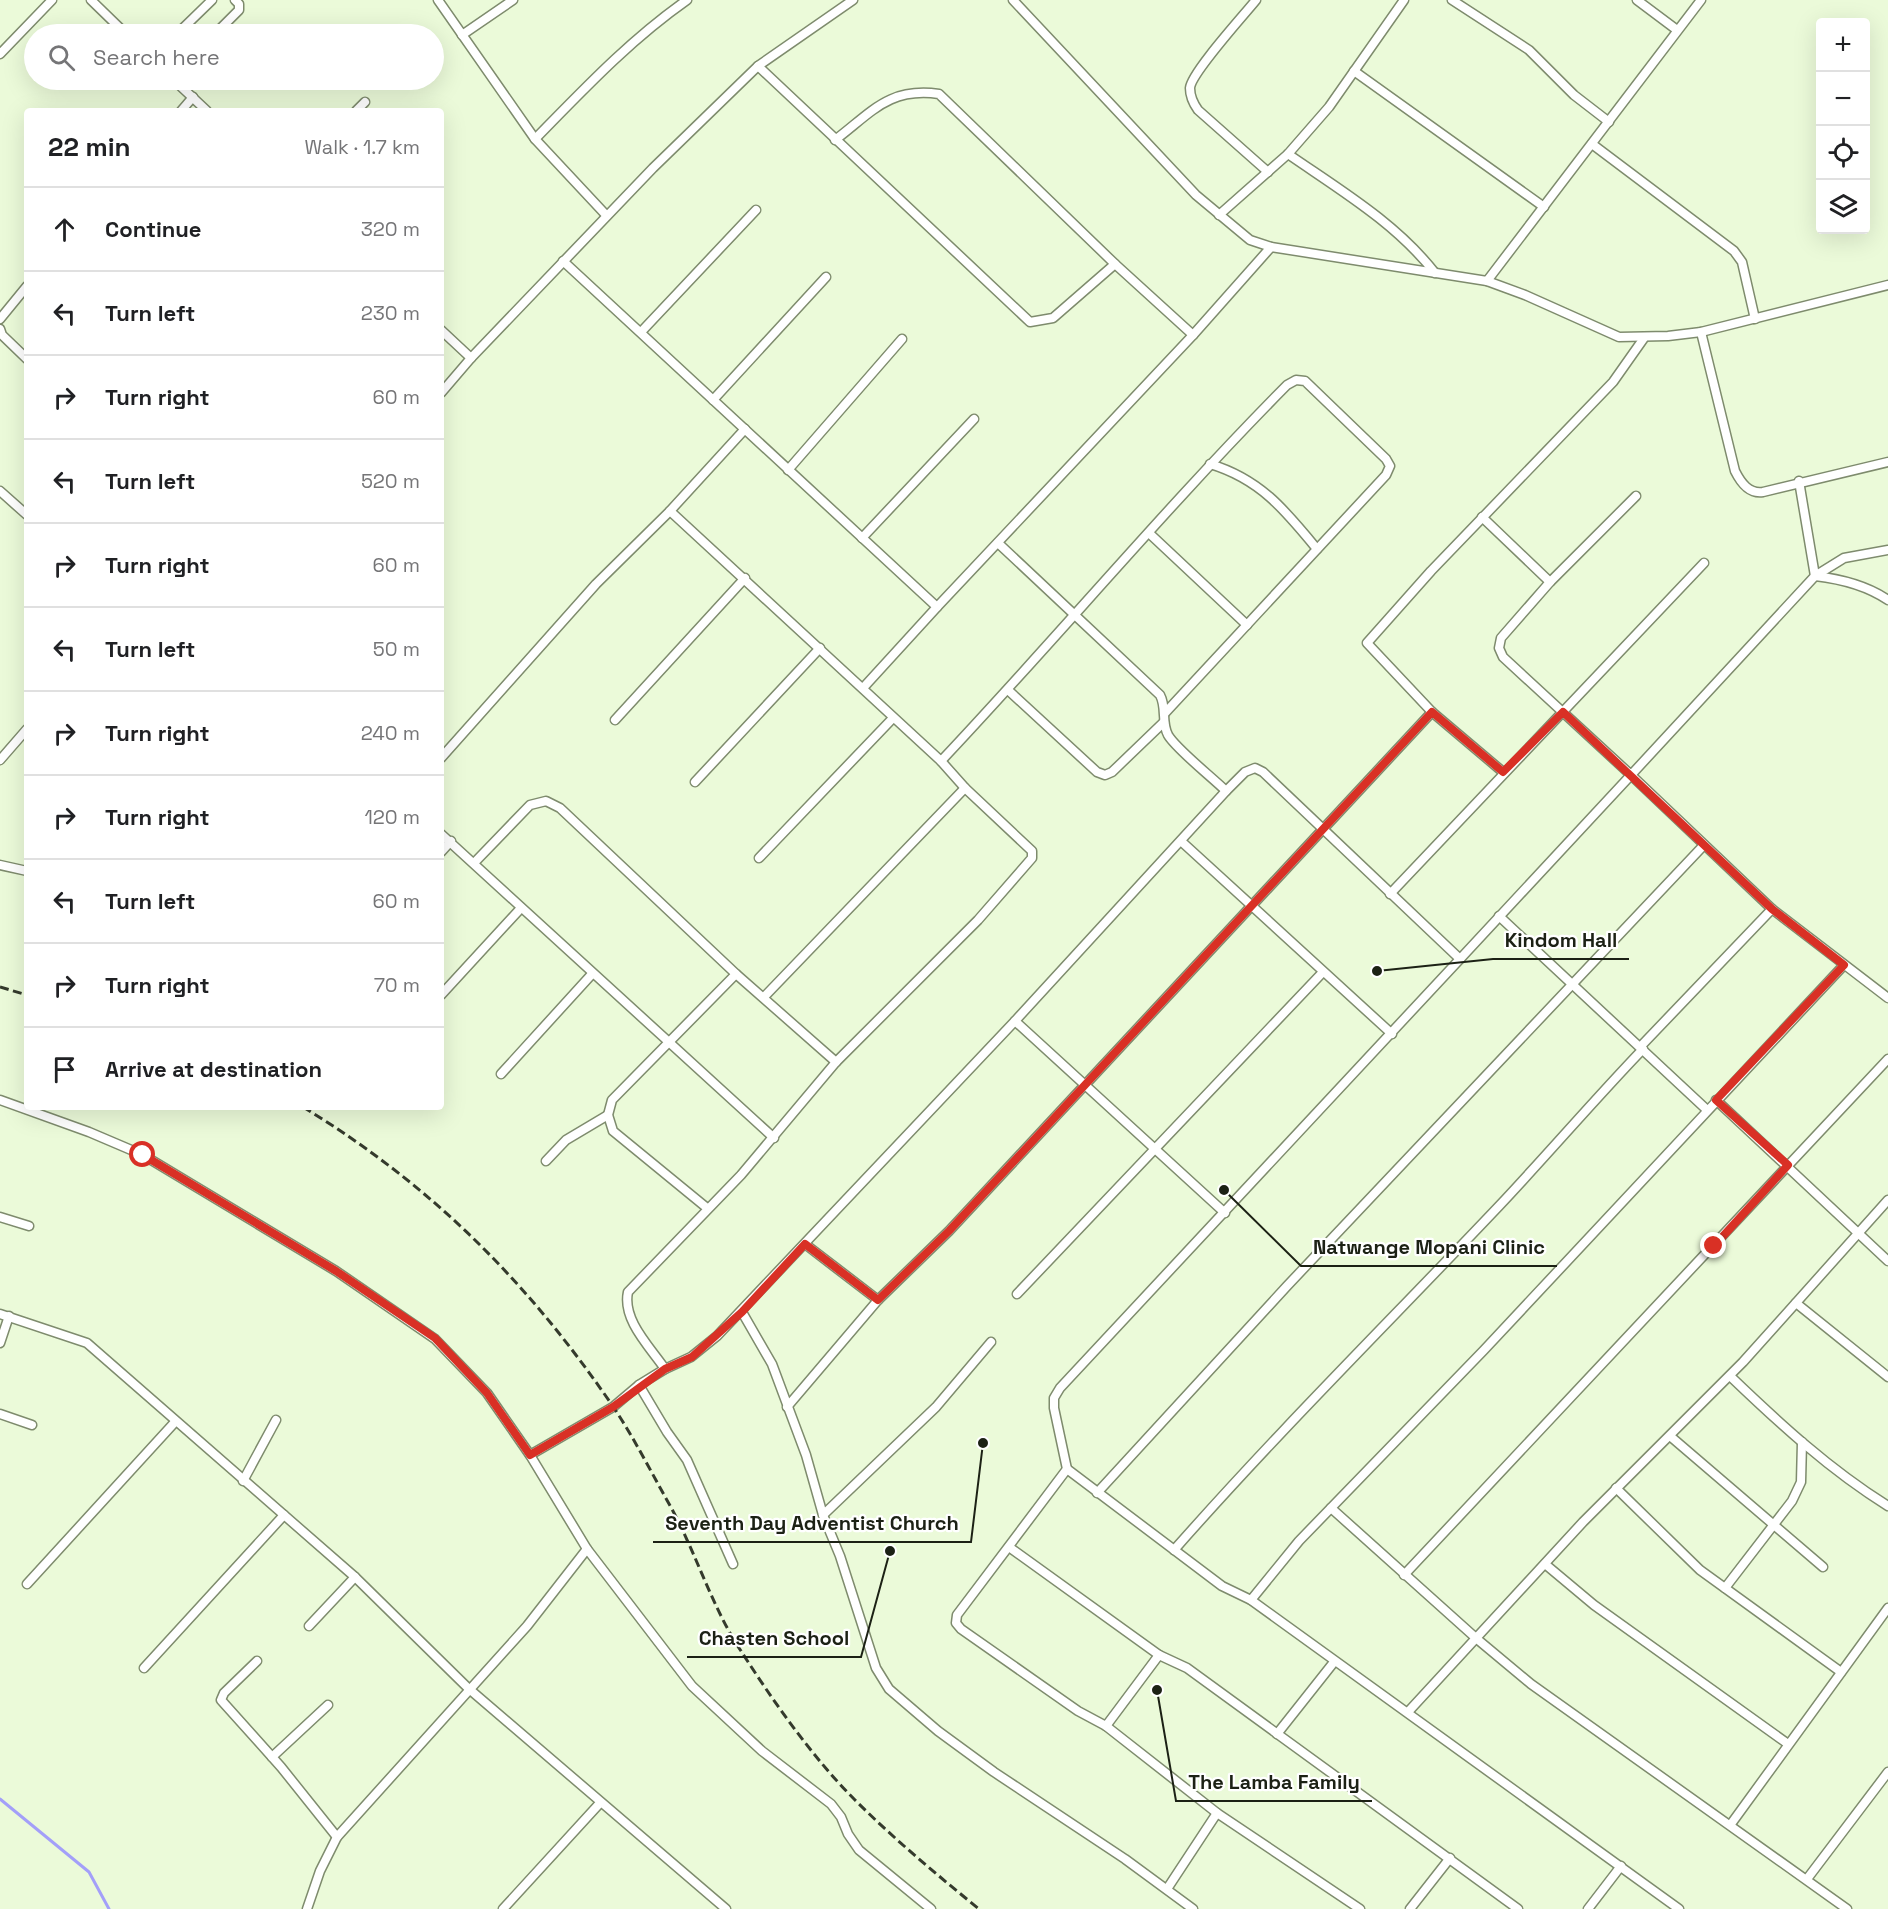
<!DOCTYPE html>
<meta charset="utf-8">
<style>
body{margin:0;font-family:"Space Grotesk",sans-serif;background:#f6f6f6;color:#202124}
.controls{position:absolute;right:18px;top:18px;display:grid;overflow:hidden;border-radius:6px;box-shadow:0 6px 24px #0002}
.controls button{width:54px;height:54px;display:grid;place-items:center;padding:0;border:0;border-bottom:2px solid #e0e0e0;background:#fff;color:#202124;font:30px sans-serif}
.stop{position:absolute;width:18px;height:18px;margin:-14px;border:4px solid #d93025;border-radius:50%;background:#fff}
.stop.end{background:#d93025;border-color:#fff;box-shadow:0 2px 6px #0008}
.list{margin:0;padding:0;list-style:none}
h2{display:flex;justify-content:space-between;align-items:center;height:78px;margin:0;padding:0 24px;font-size:26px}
h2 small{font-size:20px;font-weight:400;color:#757577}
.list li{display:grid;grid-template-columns:39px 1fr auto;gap:18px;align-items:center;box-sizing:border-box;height:84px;padding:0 24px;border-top:2px solid #e0e0e0}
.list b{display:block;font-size:22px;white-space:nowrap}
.list em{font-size:20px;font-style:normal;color:#757577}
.icon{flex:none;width:33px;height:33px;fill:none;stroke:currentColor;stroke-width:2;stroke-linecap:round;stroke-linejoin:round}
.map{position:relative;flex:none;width:1888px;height:1909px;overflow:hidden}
.search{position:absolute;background:#fff;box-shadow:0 6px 24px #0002;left:24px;top:24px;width:420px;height:66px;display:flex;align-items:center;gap:15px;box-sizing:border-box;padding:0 21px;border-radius:33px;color:#757577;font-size:22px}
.panel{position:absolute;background:#fff;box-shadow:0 6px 24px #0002;left:24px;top:108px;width:420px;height:1002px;border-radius:6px}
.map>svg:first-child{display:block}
</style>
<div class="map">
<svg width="1888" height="1909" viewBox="0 0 1888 1909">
<rect width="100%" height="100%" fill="#ebfad9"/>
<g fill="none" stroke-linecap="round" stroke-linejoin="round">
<polyline stroke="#a39ff9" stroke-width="3" points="0,1799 89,1872 109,1909"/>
<defs>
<g id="street">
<polyline points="91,0 126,34"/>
<polyline points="438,0 535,139 606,215"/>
<polyline points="1013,0 1196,195 1250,240 1271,247 1487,281 1525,295 1619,337 1668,336 1701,332 1888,285"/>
<path d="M 1256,0 C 1244,15 1191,73 1190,88 C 1190,97 1193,103 1198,110 L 1268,172"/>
<polyline points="1452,0 1529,50 1574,95 1609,122"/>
<polyline points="1637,0 1677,30"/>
<polyline points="177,34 212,0"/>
<polyline points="215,34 239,10 239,4 235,0"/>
<polyline points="462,35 513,0"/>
<polyline points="0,54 52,0"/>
<polyline points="758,66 1030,322 1053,318 1115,264"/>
<polyline points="1354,71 1544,207"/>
<polyline points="174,80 207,111"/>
<polyline points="181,111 193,97"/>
<polyline points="356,111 365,102"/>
<path d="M 535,139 C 584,89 630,40 687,0"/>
<path d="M 835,140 C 872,112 889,87 939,94 L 1115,264 L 1193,335"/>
<polyline points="1592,144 1734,251 1742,262 1755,319"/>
<path d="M 1288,154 C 1340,190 1396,223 1435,273"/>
<polyline points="1219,215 1288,154 1329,107 1404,0"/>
<polyline points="563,261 937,607 1193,335 1271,247"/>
<polyline points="1487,281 1701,0"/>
<polyline points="0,319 27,286"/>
<polyline points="0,329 2,335 27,359"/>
<polyline points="441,330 471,358"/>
<polyline points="641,332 756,210"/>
<path d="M 1701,332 L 1735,471 C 1741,483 1749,494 1763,492 L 1888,462"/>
<polyline points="441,393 471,358 653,168 758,66 853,0"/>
<polyline points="713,400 826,277"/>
<path d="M 1210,464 C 1260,479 1285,510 1317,549"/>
<polyline points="788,470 902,339"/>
<polyline points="1799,481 1815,576"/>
<polyline points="0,491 27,515"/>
<polyline points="1636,496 1550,582 1501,638 1499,648 1503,657 1631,775 1815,576 1844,558 1888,550"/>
<polyline points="1482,517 1550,582"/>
<polyline points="1150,534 1247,625"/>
<polyline points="862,538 974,419"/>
<path d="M 998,543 L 1160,695 C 1167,708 1161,722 1168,735 C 1176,749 1213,778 1226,791"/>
<path d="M 1815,576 C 1841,579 1866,585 1888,600"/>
<polyline points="863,688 937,607"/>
<polyline points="1008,690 1097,772 1105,775 1112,772 1164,722"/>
<polyline points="615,720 745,578"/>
<polyline points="441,758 596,584 670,511 745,429"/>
<polyline points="0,760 27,729"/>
<path d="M 941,761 C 1058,637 1167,506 1287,385 L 1296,380 L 1305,381 L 1386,459 L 1390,466 L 1386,475 L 1165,713"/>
<polyline points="1503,772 1432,712 1367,643 1431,571 1613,382 1644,338"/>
<polyline points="695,782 820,648"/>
<polyline points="441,834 774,1138"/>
<polyline points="1182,842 1392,1034"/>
<polyline points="441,852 451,841"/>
<polyline points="759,858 893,718"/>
<polyline points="474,863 530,805 546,801 560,808 736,974 836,1062"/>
<polyline points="0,865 27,871"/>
<polyline points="1390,894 1704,563"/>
<polyline points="1499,916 1706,1109"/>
<polyline points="441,995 521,908"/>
<polyline points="764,997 965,788"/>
<polyline points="1015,1021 1225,1213"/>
<polyline points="1641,1046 1772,909"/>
<polyline points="501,1074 592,974"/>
<polyline points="0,1100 89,1132 143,1155 336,1271 435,1339 487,1393 530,1455 587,1549 527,1626 337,1837 320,1871 307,1909"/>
<polyline points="1716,1100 1888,1261"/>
<polyline points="546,1161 566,1140 608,1115"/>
<polyline points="707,1208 613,1131 608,1115 612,1100 736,974"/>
<polyline points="0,1217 29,1226"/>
<polyline points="805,1244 878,1300"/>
<polyline points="1017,1294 1323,972"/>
<polyline points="1796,1303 1888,1377"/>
<polyline points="742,1312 772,1364 806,1455 823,1515 840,1556 876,1668 889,1689 938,1731 994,1772 1125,1859 1193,1909"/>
<polyline points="0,1314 87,1343 355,1577 468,1688 726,1909"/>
<polyline points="0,1343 9,1316"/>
<path d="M 665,1369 C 650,1347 622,1320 628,1292 L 741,1175 L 836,1062 L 978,920 L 1032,858 L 1032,851 L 965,788 L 941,761 L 670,511"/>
<path d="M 1730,1376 C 1779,1423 1830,1470 1888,1506"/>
<polyline points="639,1385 667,1432 687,1460 733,1564"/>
<polyline points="787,1407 878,1300 949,1231 1432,712"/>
<polyline points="0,1414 32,1425"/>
<polyline points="1670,1436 1823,1567"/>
<polyline points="530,1455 613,1407 639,1385 665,1369 691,1357 717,1336 1015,1021 1226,791 1245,772 1255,768 1263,772 1460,959 1631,775 1772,909 1888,998"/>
<polyline points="1067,1469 1222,1586 1251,1600 1679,1909"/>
<polyline points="243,1481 276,1420"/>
<polyline points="1616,1488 1700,1570 1841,1672"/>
<polyline points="1097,1493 1287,1286 1704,845"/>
<polyline points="1331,1508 1477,1639 1531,1684 1847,1909"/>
<polyline points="823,1515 936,1407 991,1342"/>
<polyline points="1009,1547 1159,1655 1187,1668 1518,1909"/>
<polyline points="587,1549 692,1686 762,1751 831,1804 841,1817 848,1834 859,1850 931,1909"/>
<path d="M 1174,1550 C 1278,1432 1390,1321 1499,1206 C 1548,1154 1594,1100 1643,1049"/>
<polyline points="1545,1564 1594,1605 1788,1744"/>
<polyline points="1404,1575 1888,1059"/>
<polyline points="27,1584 175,1422"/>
<polyline points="1725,1588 1792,1501 1801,1482 1802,1442"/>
<polyline points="1251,1600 1299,1541 1484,1350 1844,965"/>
<polyline points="309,1626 355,1577"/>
<polyline points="257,1661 224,1693 221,1700 281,1767 337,1837"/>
<polyline points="144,1668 284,1515"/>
<polyline points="1408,1712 1583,1522 1743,1362 1888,1200"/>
<polyline points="1106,1726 1159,1655"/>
<polyline points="1277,1734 1334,1662"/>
<polyline points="272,1757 328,1705"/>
<polyline points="1731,1824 1888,1608"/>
<polyline points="1807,1879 1888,1772"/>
<polyline points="1167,1889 1217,1813"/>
<polyline points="503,1909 600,1803"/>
<polyline points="1360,1909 1217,1813 1106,1726 1078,1711 961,1629 956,1623 957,1615 1067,1469 1054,1408 1054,1398 1060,1388 1460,959"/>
<polyline points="1410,1909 1450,1858"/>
<polyline points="1588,1909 1621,1866"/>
</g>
</defs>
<use href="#street" stroke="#7e8b6d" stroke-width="11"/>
<use href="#street" stroke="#fff" stroke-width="8"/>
<g stroke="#343a2c" stroke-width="3" stroke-dasharray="9 4.5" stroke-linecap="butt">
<polyline points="0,987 27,995"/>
<path d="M 303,1107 C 431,1185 527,1281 612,1405 C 633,1436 650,1470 668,1502 C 695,1549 711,1606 741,1651 C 773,1701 813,1758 855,1800 C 894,1839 936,1874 979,1909"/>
</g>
</g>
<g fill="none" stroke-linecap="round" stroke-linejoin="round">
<polyline stroke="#d93025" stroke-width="8" points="143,1155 336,1271 435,1338 487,1393 530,1455 613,1407 665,1369 692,1357 742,1312 805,1244 878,1300 949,1231 1432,712 1503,772 1563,712 1772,909 1844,965 1716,1100 1788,1165 1714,1246"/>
</g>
<path fill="none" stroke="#1c2115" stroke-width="2" d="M1377 971L1493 959H1629M1224 1190L1301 1266H1557M983 1443L971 1542H653M890 1551L861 1657H687M1157 1690L1176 1801H1372"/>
<g fill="#1c2115" stroke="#fff" stroke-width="2">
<circle cx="1377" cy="971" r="6"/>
<circle cx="1224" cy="1190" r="6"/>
<circle cx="983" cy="1443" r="6"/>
<circle cx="890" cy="1551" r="6"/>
<circle cx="1157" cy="1690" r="6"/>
</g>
<g font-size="20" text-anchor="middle" font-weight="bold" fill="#1c2115" stroke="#fff" stroke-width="4.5" stroke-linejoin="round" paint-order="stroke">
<text x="1561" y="947">Kindom Hall</text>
<text x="1429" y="1254">Natwange Mopani Clinic</text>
<text x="812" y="1530">Seventh Day Adventist Church</text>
<text x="774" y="1645">Chasten School</text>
<text x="1274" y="1789">The Lamba Family</text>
</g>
</svg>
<div class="controls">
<button>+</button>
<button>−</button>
<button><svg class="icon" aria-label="locate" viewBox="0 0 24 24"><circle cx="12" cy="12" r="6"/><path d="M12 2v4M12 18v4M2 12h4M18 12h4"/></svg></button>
<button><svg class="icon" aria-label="layers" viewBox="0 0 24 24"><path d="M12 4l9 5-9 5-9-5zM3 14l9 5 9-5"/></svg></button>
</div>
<div class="stop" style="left:143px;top:1155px"></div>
<div class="stop end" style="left:1714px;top:1246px"></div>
<div class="search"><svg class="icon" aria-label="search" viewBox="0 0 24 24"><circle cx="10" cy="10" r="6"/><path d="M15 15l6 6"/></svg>Search here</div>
<section class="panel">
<h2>22 min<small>Walk · 1.7 km</small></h2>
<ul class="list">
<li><svg class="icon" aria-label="ahead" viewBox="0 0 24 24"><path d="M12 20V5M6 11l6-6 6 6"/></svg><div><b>Continue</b></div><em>320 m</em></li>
<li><svg class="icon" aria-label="left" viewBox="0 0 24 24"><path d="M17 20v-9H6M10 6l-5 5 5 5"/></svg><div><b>Turn left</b></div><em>230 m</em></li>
<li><svg class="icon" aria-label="right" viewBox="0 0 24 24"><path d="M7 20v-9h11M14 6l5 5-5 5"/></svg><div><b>Turn right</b></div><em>60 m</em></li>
<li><svg class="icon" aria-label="left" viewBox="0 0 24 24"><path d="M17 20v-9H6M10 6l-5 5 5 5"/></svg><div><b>Turn left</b></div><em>520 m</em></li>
<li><svg class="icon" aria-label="right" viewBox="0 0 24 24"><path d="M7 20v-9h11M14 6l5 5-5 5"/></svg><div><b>Turn right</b></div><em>60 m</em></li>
<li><svg class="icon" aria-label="left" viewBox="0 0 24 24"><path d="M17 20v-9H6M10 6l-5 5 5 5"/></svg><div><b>Turn left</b></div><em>50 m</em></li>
<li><svg class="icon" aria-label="right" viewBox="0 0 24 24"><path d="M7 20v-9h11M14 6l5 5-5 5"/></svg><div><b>Turn right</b></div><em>240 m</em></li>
<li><svg class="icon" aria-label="right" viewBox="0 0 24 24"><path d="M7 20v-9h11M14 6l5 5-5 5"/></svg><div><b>Turn right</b></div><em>120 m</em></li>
<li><svg class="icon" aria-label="left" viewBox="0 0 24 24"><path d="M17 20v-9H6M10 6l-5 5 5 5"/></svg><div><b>Turn left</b></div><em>60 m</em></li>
<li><svg class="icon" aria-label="right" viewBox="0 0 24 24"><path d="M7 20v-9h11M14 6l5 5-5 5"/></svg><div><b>Turn right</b></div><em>70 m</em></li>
<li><svg class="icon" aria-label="arrive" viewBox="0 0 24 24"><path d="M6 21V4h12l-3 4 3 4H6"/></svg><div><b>Arrive at destination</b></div></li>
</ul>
</section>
</div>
